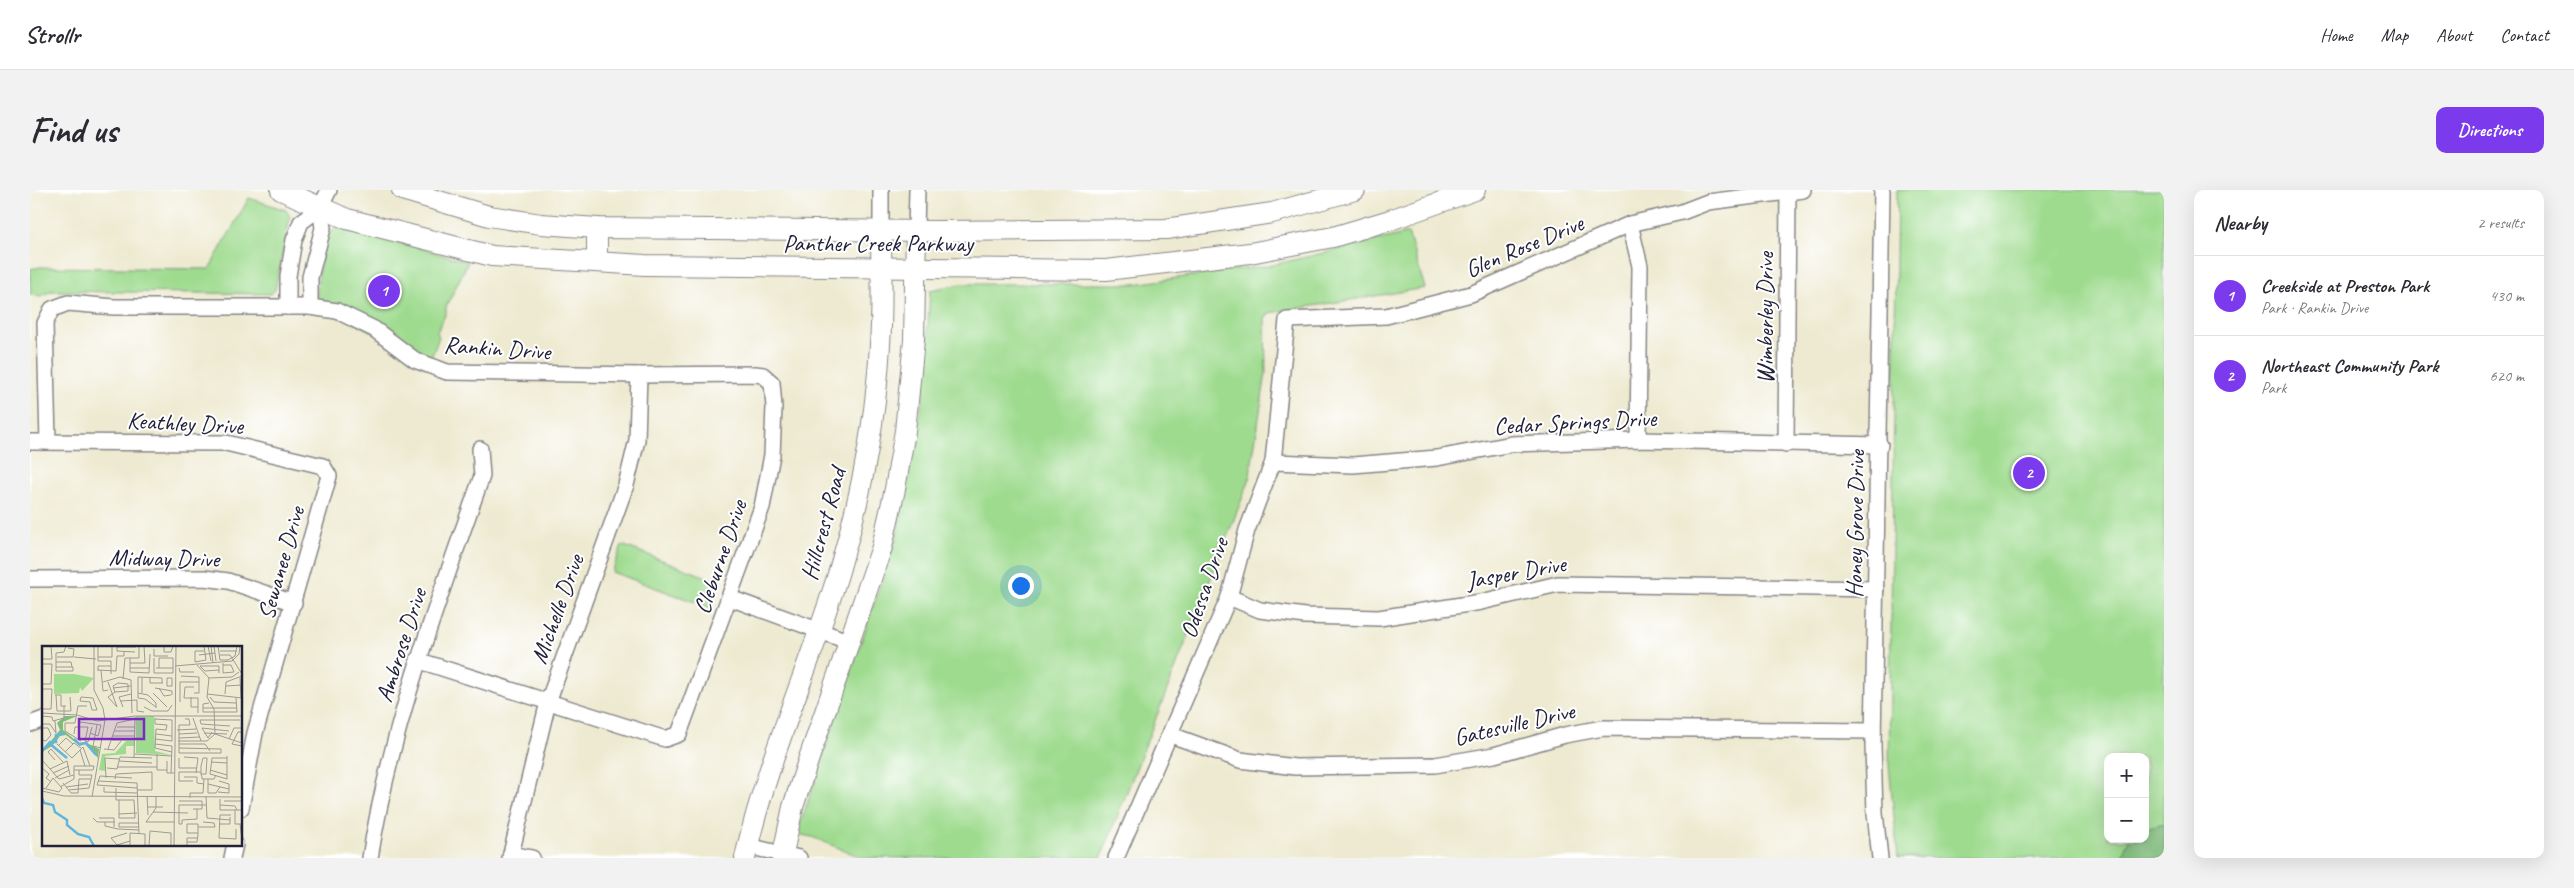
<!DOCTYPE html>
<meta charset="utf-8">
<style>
body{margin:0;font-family:Caveat,sans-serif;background:#f2f2f3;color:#2b2b33}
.controls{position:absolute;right:15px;bottom:15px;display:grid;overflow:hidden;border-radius:10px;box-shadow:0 5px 20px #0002}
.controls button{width:45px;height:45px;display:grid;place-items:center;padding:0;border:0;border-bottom:1px solid #e1e1e2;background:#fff;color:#2b2b33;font:25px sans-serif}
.you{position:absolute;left:990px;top:395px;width:18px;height:18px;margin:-12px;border:4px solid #fff;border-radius:50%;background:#1a73e8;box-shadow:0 0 0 8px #1a73e833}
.badge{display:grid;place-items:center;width:32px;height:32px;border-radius:50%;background:#7c3aed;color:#fff;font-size:16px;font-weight:700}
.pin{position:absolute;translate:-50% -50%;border:2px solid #fff;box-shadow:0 1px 5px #0006}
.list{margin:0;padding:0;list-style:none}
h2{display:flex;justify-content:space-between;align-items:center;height:65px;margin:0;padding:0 20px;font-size:21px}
h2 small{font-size:16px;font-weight:400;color:#7c7c81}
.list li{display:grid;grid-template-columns:32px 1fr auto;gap:15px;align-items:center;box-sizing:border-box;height:80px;padding:0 20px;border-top:1px solid #e1e1e2}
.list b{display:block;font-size:19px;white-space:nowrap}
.list p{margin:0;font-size:16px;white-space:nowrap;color:#7c7c81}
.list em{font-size:16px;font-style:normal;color:#7c7c81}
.map{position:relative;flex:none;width:2134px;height:668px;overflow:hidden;border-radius:10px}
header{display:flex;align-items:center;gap:30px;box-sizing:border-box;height:70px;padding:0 25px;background:#fff;border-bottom:1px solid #e1e1e2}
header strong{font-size:24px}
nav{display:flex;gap:28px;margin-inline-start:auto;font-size:18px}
.intro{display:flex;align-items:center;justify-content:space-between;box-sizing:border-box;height:120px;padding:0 30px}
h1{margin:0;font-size:35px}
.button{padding:12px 22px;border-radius:10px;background:#7c3aed;color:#fff;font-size:18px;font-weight:700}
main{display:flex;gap:30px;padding:0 30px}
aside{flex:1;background:#fff;border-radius:10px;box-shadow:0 5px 20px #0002}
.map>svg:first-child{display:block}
</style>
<header>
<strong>Strollr</strong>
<nav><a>Home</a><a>Map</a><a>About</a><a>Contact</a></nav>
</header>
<div class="intro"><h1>Find us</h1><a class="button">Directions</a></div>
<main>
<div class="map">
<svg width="2134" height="668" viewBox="0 0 2134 668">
<rect width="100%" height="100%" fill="#fff"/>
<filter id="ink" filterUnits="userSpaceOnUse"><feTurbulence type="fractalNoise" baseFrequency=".02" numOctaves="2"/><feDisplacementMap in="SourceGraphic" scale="10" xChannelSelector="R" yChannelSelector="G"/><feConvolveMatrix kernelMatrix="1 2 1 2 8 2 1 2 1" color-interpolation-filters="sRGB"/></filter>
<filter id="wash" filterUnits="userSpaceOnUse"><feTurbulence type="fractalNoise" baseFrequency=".0096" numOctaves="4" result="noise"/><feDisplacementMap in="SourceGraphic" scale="20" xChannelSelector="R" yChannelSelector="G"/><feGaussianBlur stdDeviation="1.12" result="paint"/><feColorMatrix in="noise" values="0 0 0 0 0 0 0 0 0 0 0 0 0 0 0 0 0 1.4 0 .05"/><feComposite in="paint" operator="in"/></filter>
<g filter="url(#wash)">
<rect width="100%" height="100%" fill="#eeead1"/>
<g fill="#9fdb8f" stroke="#607e65" fill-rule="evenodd">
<path d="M 1867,0 L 2134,0 L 2134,668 L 1868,668 L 1859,575 ZM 2078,567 L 2115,567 L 2115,649 L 2078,649 Z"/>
<polygon points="219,8 256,20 260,27 245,100 241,104 21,101 11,106 0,105 0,79 11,77 179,79"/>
<path d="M 310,35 L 438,72 L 416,117 L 416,123 L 407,142 L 409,147 L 400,171 L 287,114 C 286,97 291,41 310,35 Z"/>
<polygon points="1378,43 1395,98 1239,123 1235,129 1236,183 1219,291 1071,668 833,668 782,647 767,644 866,348 894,201 900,100 931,94 1104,94 1242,75"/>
<polygon points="592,355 690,392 681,418 582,382"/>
</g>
<polygon fill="#7fbb7a" stroke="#506e5a" points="2134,634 2134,668 2095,668 2092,665 2099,649 2115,649 2115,639"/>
</g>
<g filter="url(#ink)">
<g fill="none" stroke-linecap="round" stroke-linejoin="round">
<defs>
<g id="minor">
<polyline points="1600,34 1610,76 1608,250"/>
<polyline points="886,40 887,0"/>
<polyline points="851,41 851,0"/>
<polyline points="258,117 258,86 264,50 271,32 290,18 299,0"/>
<polyline points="280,117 280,87 293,38 290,18"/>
<polyline points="0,252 196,253 293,276 299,286 225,543 211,618"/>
<polyline points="18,252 15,133 22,119 38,113 84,117 280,117 307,121 344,139 385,170 417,182 609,185 725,184 733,185 742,193 744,217 742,265 732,317 649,544 635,549 387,470"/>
<polyline points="1756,254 1758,1"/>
<polyline points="1243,272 1323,275 1407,268 1482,254 1608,250 1850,255"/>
<polyline points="0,389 174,388 198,391 264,413"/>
<polyline points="1199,407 1230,420 1275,426 1349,428 1451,412 1528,394 1846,399"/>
<polyline points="700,408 820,452"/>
<polyline points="0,534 14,529"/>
<polyline points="1141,545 1210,570 1265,577 1405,575 1464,565 1535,545 1573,538 1843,541"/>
<polyline points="718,656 769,668"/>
<polyline points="481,664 502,668"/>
<polyline points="202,668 205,654"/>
<path d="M 340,668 C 361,536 408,411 452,286 L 450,259"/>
<polyline points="480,668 518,512 596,295 607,250 609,185"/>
<polyline points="1086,668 1199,407 1217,340 1243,272 1257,130 1356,126 1441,104 1600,34 1652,22 1678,12 1773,0"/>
<polyline points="1850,668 1845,623 1843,555 1852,0"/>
</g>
<g id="major">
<polyline points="251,0 317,29 462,66 615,75 1076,80 1220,63 1303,47 1360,30 1445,0"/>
<polyline points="372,0 459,26 511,34 567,38 907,41 1136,39 1242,23 1325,0"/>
<polyline points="567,72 567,38"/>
<path d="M 715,668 C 737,569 780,477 809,381 C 831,307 846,231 850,154 C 853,117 851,78 851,41"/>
<polyline points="752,668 763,617 778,571 852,357 865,299 875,241 884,150 886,40"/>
</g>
</defs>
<use href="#minor" stroke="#888686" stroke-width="18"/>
<use href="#major" stroke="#888686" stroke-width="22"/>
<use href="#minor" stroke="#fff" stroke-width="15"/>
<use href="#major" stroke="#fff" stroke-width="20"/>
</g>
</g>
<g text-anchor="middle" stroke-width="4" stroke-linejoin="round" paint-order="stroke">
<g font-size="24" fill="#22223b" stroke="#fff">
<text x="848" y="61">Panther Creek Parkway</text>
<text transform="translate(1494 56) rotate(-23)" y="8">Glen Rose Drive</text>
<text transform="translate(1735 128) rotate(-90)" y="8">Wimberley Drive</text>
<text transform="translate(467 158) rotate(4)" y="8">Rankin Drive</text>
<text transform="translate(1545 232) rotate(-3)" y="8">Cedar Springs Drive</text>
<text transform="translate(155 233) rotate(3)" y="8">Keathley Drive</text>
<text transform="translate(793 334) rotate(-75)" y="8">Hillcrest Road</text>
<text transform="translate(1825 334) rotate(-89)" y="8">Honey Grove Drive</text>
<text transform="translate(690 367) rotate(-71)" y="8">Cleburne Drive</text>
<text transform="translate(134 368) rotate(1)" y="8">Midway Drive</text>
<text transform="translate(251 373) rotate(-74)" y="8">Sewanee Drive</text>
<text transform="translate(1486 382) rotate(-10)" y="8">Jasper Drive</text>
<text transform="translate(1174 398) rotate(-71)" y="8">Odessa Drive</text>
<text transform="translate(527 419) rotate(-70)" y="8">Michelle Drive</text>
<text transform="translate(371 455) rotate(-72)" y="8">Ambrose Drive</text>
<text transform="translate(1484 534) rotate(-13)" y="8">Gatesville Drive</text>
</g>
</g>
<g transform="translate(12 456)">
<rect width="200" height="200" fill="#eeead1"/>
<path d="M 12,28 L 32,28 L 52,32 L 40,45 L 38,41 L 37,47 L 12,48 ZM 94,70 L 112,70 L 113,105 L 129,109 L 94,107 ZM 84,95 L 93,95 L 93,100 L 84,100 L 84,108 L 63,110 L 63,125 L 57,124 L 60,108 L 73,107 Z" fill="#9fdb8f"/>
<path d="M 23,70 L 35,70 L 21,76 L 21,84 L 38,98 L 43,96 L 57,103 L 56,112 L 43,98 L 38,100 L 24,89 L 18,90 L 11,99 L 27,114 L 10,100 L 0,106 L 18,84 L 15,77 Z" fill="#7fbb7a"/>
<path fill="none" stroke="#63b5de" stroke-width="2.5" d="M 32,93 L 37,98 L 44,97 L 54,109M 8,98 L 25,112M 0,105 L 8,96 L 14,96 L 14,89 L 23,87M 0,152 L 2,157 L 11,159 L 13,166 L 25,174 L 25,179 L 36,188 L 47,191 L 52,200"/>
<path fill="none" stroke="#9c9a95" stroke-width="1" d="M 52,0 L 52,44 L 61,62 L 63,74M 56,0 L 56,15 L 69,15 L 69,28M 75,0 L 75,5 L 93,6M 122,0 L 122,6 L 129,6 L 131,0M 162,0 L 164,14 L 153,16 L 153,5 L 162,5M 166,0 L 169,15M 169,0 L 171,17M 172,0 L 174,15M 176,0 L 178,14 L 186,14 L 193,10 L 195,0M 75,1 L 94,1M 112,3 L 112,10 L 126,10M 178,5 L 195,5M 157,9 L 173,7M 178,9 L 188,9 L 200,28M 15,11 L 31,11 L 32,3 L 26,2M 32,11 L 54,13M 56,11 L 70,11 L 70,0M 88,12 L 88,26 L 107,27 L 108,8M 112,12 L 112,27 L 131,27 L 131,12 L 117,12 L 117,22M 0,13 L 10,13 L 9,0M 190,15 L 197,8 L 198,0M 14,16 L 29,16 L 30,21M 88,17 L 103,17 L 102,0M 181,17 L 181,27 L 192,26 L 189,19 L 181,19M 0,18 L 10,18 L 9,38 L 0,38M 133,20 L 190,15M 158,20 L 177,20 L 177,27M 158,20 L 163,25 L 177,24M 14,21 L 31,21 L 31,25 L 14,25 L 14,7 L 22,6 L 24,0M 88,22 L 107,22M 114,22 L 131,22M 137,22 L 138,26 L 152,26M 56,24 L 74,25 L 75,10 L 82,10 L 82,6M 59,24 L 61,45 L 66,44M 56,25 L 56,20 L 69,20M 139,30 L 157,31 L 157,47 L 152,47M 108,32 L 108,37 L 121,37M 125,32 L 130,32 L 130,40 L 125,40 ZM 167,32 L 190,31 L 197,26M 198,32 L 199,52M 81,33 L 83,12 L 97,12 L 97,0M 61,36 L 78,31 L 89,34 L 90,67M 66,36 L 75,61M 184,40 L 200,39M 152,41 L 143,41 L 142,52 L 156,52 L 156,67M 71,42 L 89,40M 113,42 L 130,45 L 130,49M 117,42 L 122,50 L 129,49M 0,43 L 10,43 L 9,63 L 0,63M 73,46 L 71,40 L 76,37 L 86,38 L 86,45 L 73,46 L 66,51 L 75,61M 96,47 L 106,49 L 114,57 L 114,62M 100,47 L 100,31M 111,47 L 125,61M 165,48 L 200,52M 183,48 L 184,36 L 200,30M 13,49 L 19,49 L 19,60 L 24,60M 14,49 L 15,65 L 29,65 L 28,51M 39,51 L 51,52 L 55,64 L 50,64 L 48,56 L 38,55 ZM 149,51 L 149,61 L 156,61M 168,51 L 172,56 L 194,57M 79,55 L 95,54 L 95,65 L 102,66M 138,56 L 138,36 L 157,36M 167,57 L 161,58 L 161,66 L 195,66 L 194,52M 81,61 L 77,51 L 89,48M 102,61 L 110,65 L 126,65 L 130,59M 114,61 L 103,53 L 96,52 L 96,31 L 120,32 L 120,37M 161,62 L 195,62M 0,67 L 35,69 L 55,75 L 93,70 L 200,70M 0,70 L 10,71 L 11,75 L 22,72 L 22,60M 113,72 L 113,78 L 125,79M 151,72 L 159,95M 113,73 L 130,74 L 130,95 L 113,93M 1,78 L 8,78 L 14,87 L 13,75M 55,79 L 51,100 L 59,102M 125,79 L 124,84 L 114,83 L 113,102 L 130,106M 188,80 L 159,78 L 158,74 L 198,74M 37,81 L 38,76 L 59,79 L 56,90 L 48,87M 75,81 L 93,81M 135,84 L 154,83M 73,85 L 93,85M 170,86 L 166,92 L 160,82 L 187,85M 200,86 L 196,86 L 190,98 L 200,100M 162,87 L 185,88M 32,88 L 33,81 L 46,81 L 43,95 L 46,96 L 50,81M 114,88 L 130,90M 137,88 L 155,87M 173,88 L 200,97M 71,90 L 93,90M 137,92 L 158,91M 187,93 L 192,82 L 200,82M 0,94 L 4,95 L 9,89 L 6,82 L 1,82M 70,94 L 93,94M 39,95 L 23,85 L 23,77 L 33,77 L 36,60 L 45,60M 136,95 L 165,95 L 173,88 L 172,63 L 165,51 L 167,32 L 155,19M 15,98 L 30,112 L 41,101 L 48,120M 113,98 L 130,100 L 129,127M 137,98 L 163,98 L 168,105M 16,100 L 24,92 L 31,98M 137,102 L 179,103 L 179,107 L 137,107 L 137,79 L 148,79 L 147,73 L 143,73M 62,103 L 72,104 L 79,95M 66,103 L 75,77 L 93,73M 38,104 L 43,120M 23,106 L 32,97 L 39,102M 93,108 L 130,110M 115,108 L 115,124 L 125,124M 185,110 L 185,133 L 168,128 L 170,112 L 185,112M 142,111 L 156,112 L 154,127M 92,112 L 93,71M 137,112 L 137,122 L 155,122M 0,114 L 17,133 L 32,129M 13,114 L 6,106 L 9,103 L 21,116M 77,115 L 110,117M 125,115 L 125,127 L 132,127M 169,116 L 185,117M 75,121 L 115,121M 0,122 L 7,128 L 4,132 L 8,135M 65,122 L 75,123 L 78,111 L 110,112M 8,123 L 25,115 L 28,129M 168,124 L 185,129M 11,127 L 27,120M 159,128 L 164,128 L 165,112 L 161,112 L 159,120 L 159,128 L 160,131 L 160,133 L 172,133 L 174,129M 142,131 L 155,131 L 155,137 L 162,138M 13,132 L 27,124M 64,132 L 63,112 L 77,113M 90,132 L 58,130 L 55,139 L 95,142M 73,133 L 74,128 L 110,126 L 110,144 L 95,144M 166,133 L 166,147 L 174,147 L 178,141M 56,135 L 95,137 L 97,188M 151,135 L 137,135 L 137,126 L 159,126M 21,137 L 29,147 L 36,147 L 37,133 L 49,133M 166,138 L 187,143M 18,141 L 32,133 L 32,120 L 52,120 L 51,124 L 32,124M 24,141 L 46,138M 62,141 L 62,146 L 95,147M 0,142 L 17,146 L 20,142 L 11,132 L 4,142M 74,142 L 74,154 L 92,154 L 93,172 L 77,172 L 77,154M 27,144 L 47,142 L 50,129 L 37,129 L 37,124M 0,145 L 22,150 L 200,151M 176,146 L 187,147 L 187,138 L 177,135M 105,150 L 106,169M 164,150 L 165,172 L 188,174M 50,151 L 63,74M 114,151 L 114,162 L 104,176 L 132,176M 148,152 L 148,147 L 161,147 L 162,133M 178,153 L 178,164 L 200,164M 137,155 L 160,155 L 160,163 L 151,163M 182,155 L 200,155M 178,159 L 193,160 L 195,164M 105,161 L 121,161M 155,163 L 155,173 L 140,174 L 140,178 L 137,178 L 137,159 L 164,159M 193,164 L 193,178 L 200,178M 111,166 L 146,167M 77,168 L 95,167M 189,169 L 178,169 L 177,192 L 194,193 L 194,183M 51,172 L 55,176 L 73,176M 57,172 L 72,172 L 72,181M 63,176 L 63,180 L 76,183 L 97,184M 177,178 L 188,178 L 188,171M 198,178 L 200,194M 97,181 L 77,181 L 77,177 L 97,177M 156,181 L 173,181 L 172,177 L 161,176M 85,187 L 69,192 L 75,199 L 88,195M 145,196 L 155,196 L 156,189 L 156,178 L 145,178 L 145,187 L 156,187M 88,200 L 88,187 L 103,188 L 103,200M 107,200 L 108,185 L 129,187 L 129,200M 132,200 L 134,0M 145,200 L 145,192 L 156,192"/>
<path fill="#7b2cbf" fill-opacity="0.15" stroke="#7b2cbf" stroke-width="2.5" d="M 37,73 L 102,73 L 102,93 L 37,93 Z"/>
<rect width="200" height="200" fill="none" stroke="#22223b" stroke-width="2.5"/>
</g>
</svg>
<div class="controls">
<button>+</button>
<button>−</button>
</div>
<div class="you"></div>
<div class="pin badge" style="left:354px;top:101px">1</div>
<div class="pin badge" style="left:1999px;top:283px">2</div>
</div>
<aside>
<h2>Nearby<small>2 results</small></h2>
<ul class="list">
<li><span class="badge">1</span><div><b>Creekside at Preston Park</b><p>Park · Rankin Drive</p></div><em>430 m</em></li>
<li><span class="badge">2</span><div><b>Northeast Community Park</b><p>Park</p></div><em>620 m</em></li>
</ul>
</aside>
</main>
